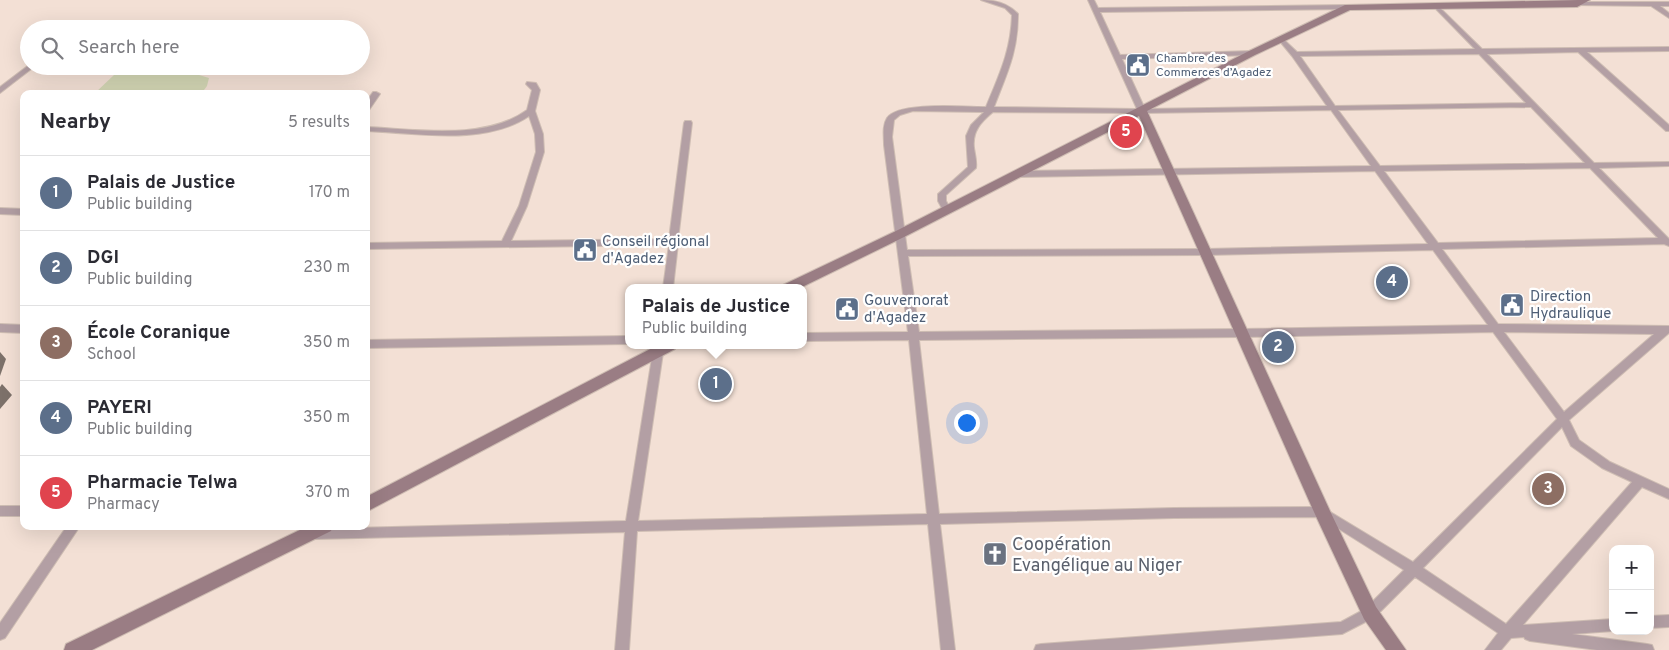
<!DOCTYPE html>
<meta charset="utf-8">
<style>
body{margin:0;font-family:Overpass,sans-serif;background:#f7f7f7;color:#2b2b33}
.controls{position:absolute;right:15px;bottom:15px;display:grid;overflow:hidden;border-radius:10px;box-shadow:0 5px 20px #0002}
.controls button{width:45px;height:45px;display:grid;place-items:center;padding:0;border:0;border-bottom:1px solid #e1e1e2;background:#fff;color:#2b2b33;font:25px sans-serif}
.you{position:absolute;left:966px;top:422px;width:18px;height:18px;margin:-12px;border:4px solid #fff;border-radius:50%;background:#1a73e8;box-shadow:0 0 0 8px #1a73e833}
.badge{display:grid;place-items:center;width:32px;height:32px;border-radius:50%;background:#206fa1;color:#fff;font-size:16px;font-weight:700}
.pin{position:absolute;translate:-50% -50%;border:2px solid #fff;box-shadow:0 1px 5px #0006}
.popup{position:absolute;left:625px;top:284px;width:182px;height:65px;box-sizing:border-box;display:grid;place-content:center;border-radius:10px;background:#fff;filter:drop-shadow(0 1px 4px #0005);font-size:16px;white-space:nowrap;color:#7c7c81}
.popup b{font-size:19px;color:#2b2b33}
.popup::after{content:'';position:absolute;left:50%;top:100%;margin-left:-10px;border:10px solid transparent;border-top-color:#fff}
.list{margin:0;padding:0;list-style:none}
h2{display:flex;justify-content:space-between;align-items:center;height:65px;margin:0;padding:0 20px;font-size:21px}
h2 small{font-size:16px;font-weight:400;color:#7c7c81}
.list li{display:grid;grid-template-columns:32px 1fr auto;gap:15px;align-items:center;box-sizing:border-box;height:75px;padding:0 20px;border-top:1px solid #e1e1e2}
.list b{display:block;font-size:19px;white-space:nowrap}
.list p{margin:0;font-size:16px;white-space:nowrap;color:#7c7c81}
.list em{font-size:16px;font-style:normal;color:#7c7c81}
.icon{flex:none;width:28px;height:28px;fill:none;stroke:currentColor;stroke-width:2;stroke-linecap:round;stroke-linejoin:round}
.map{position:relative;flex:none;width:1669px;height:650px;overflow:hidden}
.search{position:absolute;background:#fff;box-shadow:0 5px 20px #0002;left:20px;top:20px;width:350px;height:55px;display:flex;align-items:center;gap:12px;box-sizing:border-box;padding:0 18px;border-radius:28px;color:#7c7c81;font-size:19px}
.panel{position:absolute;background:#fff;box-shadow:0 5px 20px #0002;left:20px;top:90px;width:350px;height:440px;border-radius:10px}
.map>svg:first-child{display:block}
</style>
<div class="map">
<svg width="1669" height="650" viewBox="0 0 1669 650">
<rect width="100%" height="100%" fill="#f3e0d5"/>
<polygon fill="#d3d6b4" points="168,70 186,71 209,78 207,86 201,94 94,94 114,75 134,75"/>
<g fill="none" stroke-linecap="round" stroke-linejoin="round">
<defs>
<g id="street">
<path d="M 981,0 C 995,0 1008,3 1018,14 C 1018,52 1007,73 994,107 L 1137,109 L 1088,0 L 1094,0 L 1098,8 L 1348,5 L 1351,7 L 1348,9 L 1100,12 L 1120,55 L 1252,51 L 1256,53 L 1252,55 L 1122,59 L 1145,109 L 1327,106 L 1292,56 L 1278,39 L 1281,37 L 1297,52 L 1475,49 L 1434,7 L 1434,5 L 1436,4 L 1482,49 L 1669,47 L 1669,51 L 1587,52 L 1669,125 L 1669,131 L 1666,131 L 1578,52 L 1487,54 L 1594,163 L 1669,162 L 1669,166 L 1599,168 L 1669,239 L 1669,246 L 1664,244 L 1442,249 L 1498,324 L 1669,326 L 1669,333 L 1569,420 L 1579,440 L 1610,462 L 1669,489 L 1669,499 L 1642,487 L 1523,625 L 1613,619 L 1613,631 L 1572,634 L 1647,644 L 1652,645 L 1654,650 L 1597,650 L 1530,641 L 1525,639 L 1524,637 L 1511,638 L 1501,650 L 1485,650 L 1498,633 L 1415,577 L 1375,617 L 1342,634 L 1129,650 L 1034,650 L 1036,645 L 1041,644 L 1341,622 L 1365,609 L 1404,570 L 1320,517 L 1174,518 L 940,524 L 955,650 L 941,650 L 928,524 L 637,531 L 629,650 L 615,650 L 625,532 L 314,539 L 310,538 L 308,534 L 310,530 L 314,529 L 626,521 L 654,345 L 664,346 L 638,521 L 927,514 L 909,340 L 804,341 L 804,333 L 908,332 L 884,145 C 884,136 882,126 887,118 C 898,101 966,107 986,107 C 999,75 1011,51 1012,15 L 1005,8 ZM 1479,54 L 1526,103 L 1335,106 L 1300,56 ZM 1531,107 L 1585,163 L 1380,166 L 1338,110 ZM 1331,110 L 1371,166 L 1018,171 L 1014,174 L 1018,177 L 1375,171 L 1428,244 L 1206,249 L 907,250 L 892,137 L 894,120 L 900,115 L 913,111 L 984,112 L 971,125 L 966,136 L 968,167 L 938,194 L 938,201 L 944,212 L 947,213 L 951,210 L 946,201 L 946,195 L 976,168 C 977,161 975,155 974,148 C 972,131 981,122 993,112 L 1142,113 ZM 1590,168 L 1658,238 L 1438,243 L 1384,171 ZM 1433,250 L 1488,325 L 1242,329 L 919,332 L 908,256 L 1206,255 ZM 1493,332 L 1557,419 L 1413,562 L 1322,507 L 1174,508 L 939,514 L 919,340 L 1242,337 ZM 1504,332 L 1654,334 L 1564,412 ZM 1562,427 L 1571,446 L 1602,468 L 1632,482 L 1506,624 L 1423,568 Z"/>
<polygon points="1577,2 1669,2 1669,6 1660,6 1669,13 1669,18 1651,6 1575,5 1574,4"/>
<polygon points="29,65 35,66 0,93 0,87"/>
<path d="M 527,82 L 536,83 L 540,90 L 535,111 L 543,134 L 544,152 L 527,206 L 511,241 L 669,239 L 684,123 L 685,121 L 691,121 L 692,123 L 678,240 L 680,242 L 678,244 L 673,288 L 663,288 L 669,245 L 366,249 L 366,243 L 502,241 L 519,206 L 536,152 L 535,134 L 529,116 C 486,146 416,133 366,131 L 366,127 C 416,129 485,141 527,110 L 532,90 L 526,84 Z"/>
<polygon points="373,92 376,92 380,94 369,110 366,110 366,102"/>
<polygon points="0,208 24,209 24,215 0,214"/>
<polygon points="0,324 24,325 24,333 0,332"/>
<polygon points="628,336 628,344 366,348 366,340"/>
<rect x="0" y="506" width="24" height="10"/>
<polygon points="67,526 80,526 5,638 0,640 0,623"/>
<polygon points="1669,615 1669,627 1650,628 1650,616"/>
</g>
<g id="secondary">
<polygon points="1578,0 1590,0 1577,7 1350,10 1255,55 1147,111 1330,511 1376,607 1406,650 1386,650 1364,619 1314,512 1139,116 904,237 800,288 782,288 783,285 896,231 1249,51 1345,5"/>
<polygon points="658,345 677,345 675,349 366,512 366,497"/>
<polygon points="308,526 333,526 331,531 92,650 64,650 66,644"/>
</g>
</defs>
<use href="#street" stroke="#cebdb3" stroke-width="2"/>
<use href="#secondary" stroke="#cebdb3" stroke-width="2"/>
<use href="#street" fill="#b39fa4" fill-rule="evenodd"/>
<use href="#secondary" fill="#9a7d84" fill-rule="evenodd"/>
</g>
<g fill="#7d716a">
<polygon points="0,352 6,359 0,376"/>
<polygon points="2,384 12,395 0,409 0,387"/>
</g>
<defs>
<symbol id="civic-square" viewBox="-11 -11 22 22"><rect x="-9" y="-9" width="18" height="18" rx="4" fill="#5c6f8a" stroke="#fff"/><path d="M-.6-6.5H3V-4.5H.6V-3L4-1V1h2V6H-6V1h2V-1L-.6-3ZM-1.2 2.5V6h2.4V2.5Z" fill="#fff"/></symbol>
<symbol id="church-square" viewBox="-11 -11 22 22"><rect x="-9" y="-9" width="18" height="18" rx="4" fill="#6b7280" stroke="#fff"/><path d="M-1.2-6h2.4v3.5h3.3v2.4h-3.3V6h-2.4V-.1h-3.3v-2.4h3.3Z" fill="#fff"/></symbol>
</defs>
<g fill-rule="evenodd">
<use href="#civic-square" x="1124" y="51" width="28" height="28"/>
<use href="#civic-square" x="571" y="236" width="28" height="28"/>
<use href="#civic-square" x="1498" y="291" width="28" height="28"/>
<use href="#civic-square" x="833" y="295" width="28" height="28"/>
<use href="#church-square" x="981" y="540" width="28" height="28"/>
</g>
<g text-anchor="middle" stroke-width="4.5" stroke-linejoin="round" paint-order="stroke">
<g font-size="12" fill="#4e5e75" stroke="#fff" text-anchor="start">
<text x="1156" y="62">Chambre des<tspan x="1156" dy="14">Commerces d’Agadez</tspan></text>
</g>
<g font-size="15" fill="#4e5e75" stroke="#fff" text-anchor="start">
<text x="602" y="246">Conseil régional<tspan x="602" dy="17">d'Agadez</tspan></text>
<text x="1530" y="301">Direction<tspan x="1530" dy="17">Hydraulique</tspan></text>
<text x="864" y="305">Gouvernorat<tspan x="864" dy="17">d'Agadez</tspan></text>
</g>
<g font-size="18" fill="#5b616d" stroke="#fff" text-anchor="start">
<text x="1012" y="550">Coopération<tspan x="1012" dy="21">Evangélique au Niger</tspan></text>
</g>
</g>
</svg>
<div class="controls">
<button>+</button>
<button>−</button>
</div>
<div class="you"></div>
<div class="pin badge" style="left:716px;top:384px;background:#5c6f8a">1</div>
<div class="popup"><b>Palais de Justice</b>Public building</div>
<div class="pin badge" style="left:1278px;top:347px;background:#5c6f8a">2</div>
<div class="pin badge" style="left:1548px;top:489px;background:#8d6e63">3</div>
<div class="pin badge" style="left:1392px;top:282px;background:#5c6f8a">4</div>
<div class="pin badge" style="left:1126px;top:132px;background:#e0444e">5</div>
<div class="search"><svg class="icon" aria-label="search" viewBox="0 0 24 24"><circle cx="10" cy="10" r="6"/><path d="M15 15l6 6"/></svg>Search here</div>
<section class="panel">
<h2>Nearby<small>5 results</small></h2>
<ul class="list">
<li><span class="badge" style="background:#5c6f8a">1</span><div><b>Palais de Justice</b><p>Public building</p></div><em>170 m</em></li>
<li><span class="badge" style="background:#5c6f8a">2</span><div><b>DGI</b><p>Public building</p></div><em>230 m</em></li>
<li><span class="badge" style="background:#8d6e63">3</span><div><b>École Coranique</b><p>School</p></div><em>350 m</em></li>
<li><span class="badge" style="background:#5c6f8a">4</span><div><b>PAYERI</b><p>Public building</p></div><em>350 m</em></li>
<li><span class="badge" style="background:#e0444e">5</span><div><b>Pharmacie Telwa</b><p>Pharmacy</p></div><em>370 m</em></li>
</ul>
</section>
</div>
